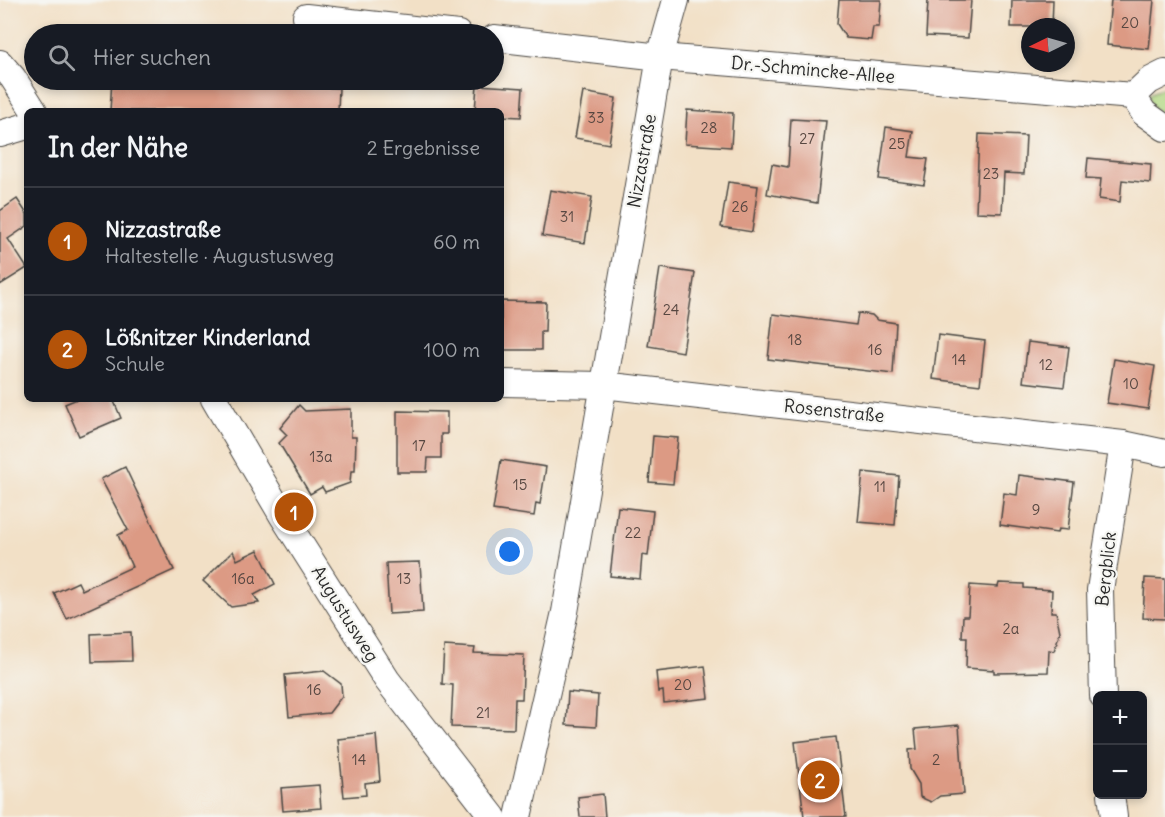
<!DOCTYPE html>
<html lang="de">
<meta charset="utf-8">
<style>
body{margin:0;font-family:Delius,sans-serif;background:#20242c;color:#f1f3f6}
.controls{position:absolute;right:18px;bottom:18px;display:grid;overflow:hidden;border-radius:9px;box-shadow:0 3px 9px #0003}
.controls button{width:54px;height:54px;display:grid;place-items:center;padding:0;border:0;border-bottom:2px solid #363941;background:#171b24;color:#f1f3f6;font:30px sans-serif}
.compass{position:absolute;left:1021px;top:18px;width:54px;height:54px;border-radius:50%;background:#171b24;box-shadow:0 3px 9px #0003;rotate:265deg}
.you{position:absolute;left:510px;top:552px;width:21px;height:21px;margin:-15px;border:4px solid #fff;border-radius:50%;background:#1a73e8;box-shadow:0 0 0 9px #1a73e833}
.badge{display:grid;place-items:center;width:39px;height:39px;border-radius:50%;background:#b45309;color:#fff;font-size:20px;font-weight:700}
.pin{position:absolute;translate:-50% -50%;border:3px solid #fff;box-shadow:0 2px 6px #0006}
.list{margin:0;padding:0;list-style:none}
h2{display:flex;justify-content:space-between;align-items:center;height:78px;margin:0;padding:0 24px;font-size:26px}
h2 small{font-size:20px;font-weight:400;color:#9ea1a6}
.list li{display:grid;grid-template-columns:39px 1fr auto;gap:18px;align-items:center;box-sizing:border-box;height:108px;padding:0 24px;border-top:2px solid #363941}
.list b{display:block;font-size:22px;white-space:nowrap}
.list p{margin:0;font-size:20px;white-space:nowrap;color:#9ea1a6}
.list em{font-size:20px;font-style:normal;color:#9ea1a6}
.icon{flex:none;width:33px;height:33px;fill:none;stroke:currentColor;stroke-width:2;stroke-linecap:round;stroke-linejoin:round}
.map{position:relative;flex:none;width:1165px;height:817px;overflow:hidden}
.search{position:absolute;background:#171b24;box-shadow:0 3px 9px #0003;left:24px;top:24px;width:480px;height:66px;display:flex;align-items:center;gap:15px;box-sizing:border-box;padding:0 21px;border-radius:33px;color:#9ea1a6;font-size:22px}
.panel{position:absolute;background:#171b24;box-shadow:0 3px 9px #0003;left:24px;top:108px;width:480px;height:294px;border-radius:9px}
.map>svg:first-child{display:block}
</style>
<div class="map">
<svg width="1165" height="817" viewBox="0 0 1165 817">
<rect width="100%" height="100%" fill="#f6f6f2"/>
<filter id="ink" filterUnits="userSpaceOnUse"><feTurbulence type="fractalNoise" baseFrequency=".0167" numOctaves="2"/><feDisplacementMap in="SourceGraphic" scale="12" xChannelSelector="R" yChannelSelector="G"/><feConvolveMatrix kernelMatrix="1 2 1 2 8 2 1 2 1" color-interpolation-filters="sRGB"/></filter>
<filter id="wash" filterUnits="userSpaceOnUse"><feTurbulence type="fractalNoise" baseFrequency=".008" numOctaves="4" result="noise"/><feDisplacementMap in="SourceGraphic" scale="24" xChannelSelector="R" yChannelSelector="G"/><feGaussianBlur stdDeviation="1.35" result="paint"/><feColorMatrix in="noise" values="0 0 0 0 0 0 0 0 0 0 0 0 0 0 0 0 0 1.4 0 .05"/><feComposite in="paint" operator="in"/></filter>
<g filter="url(#wash)">
<rect width="100%" height="100%" fill="#f2e0c6"/>
<polygon fill="#b1d781" stroke="#6e8156" stroke-width="1.5" points="1165,87 1165,117 1150,105 1149,94"/>
<g id="blocks">
<g fill="#dc9a84">
<polygon points="839,0 881,0 879,27 873,27 871,40 846,38 837,24"/>
<polygon points="928,0 971,0 968,38 926,36"/>
<polygon points="1012,0 1053,0 1052,27 1011,27"/>
<polygon points="1111,0 1154,0 1149,49 1107,45"/>
<polygon points="112,80 184,80 339,88 338,111 110,111"/>
<polygon points="477,85 523,88 521,117 501,116 501,111 475,111"/>
<polygon points="583,92 616,98 609,144 575,138"/>
<polygon points="687,110 733,113 731,147 685,144"/>
<polygon points="791,119 826,121 817,203 767,194 772,164 788,167"/>
<polygon points="886,127 913,131 909,157 928,159 924,185 879,179"/>
<polygon points="979,134 1026,136 1024,174 1004,173 1002,213 976,212"/>
<polygon points="1088,158 1151,164 1150,183 1122,180 1120,202 1099,199 1101,179 1086,178"/>
<polygon points="728,182 758,186 752,232 721,227"/>
<polygon points="550,190 592,197 585,243 542,236"/>
<polygon points="17,199 27,214 27,226 8,239 27,268 0,285 0,211"/>
<polygon points="660,268 695,273 683,352 648,346"/>
<polygon points="501,301 546,302 545,332 541,332 541,350 501,350"/>
<polygon points="858,313 872,315 877,320 896,323 893,374 768,359 773,314 856,325"/>
<polygon points="938,335 985,341 980,385 933,379"/>
<polygon points="1028,342 1069,347 1064,387 1023,382"/>
<polygon points="1114,359 1155,366 1148,409 1107,403"/>
<polygon points="77,399 113,399 121,418 79,436 65,404"/>
<polygon points="299,405 305,411 351,409 351,437 356,437 355,471 351,471 350,483 325,492 322,487 310,494 279,443 287,435 280,428"/>
<polygon points="397,411 447,412 447,434 441,434 441,458 428,458 427,472 397,472"/>
<polygon points="653,436 678,438 673,484 649,482"/>
<polygon points="501,460 546,467 540,504 536,503 534,516 493,510"/>
<polygon points="125,467 174,570 67,619 54,593 78,582 82,590 132,567 118,535 128,530 101,479"/>
<polygon points="863,472 899,476 895,525 858,522"/>
<polygon points="1019,475 1074,482 1068,530 1058,529 1057,533 1000,525 1004,493 1017,495"/>
<polygon points="618,507 653,511 648,556 642,555 640,579 610,576"/>
<polygon points="258,550 275,584 254,595 259,603 231,607 203,581 233,551 237,560"/>
<polygon points="420,562 423,612 389,614 386,563"/>
<polygon points="1145,578 1165,579 1165,619 1143,618"/>
<polygon points="999,583 1024,584 1024,588 1052,590 1051,612 1056,612 1060,632 1054,651 1049,650 1048,672 994,673 994,670 966,668 967,637 962,637 963,616 968,616 970,585 998,587"/>
<polygon points="131,632 132,661 92,662 91,634"/>
<polygon points="444,646 475,648 474,653 524,655 522,699 515,699 514,729 451,727 453,685 442,684"/>
<polygon points="705,666 709,698 664,703 663,691 658,692 656,672"/>
<polygon points="324,671 341,684 342,696 329,713 289,717 285,675"/>
<polygon points="568,692 598,695 596,727 566,725"/>
<polygon points="959,725 964,794 940,796 931,802 920,797 919,784 910,769 909,750 917,749 915,729"/>
<polygon points="376,735 380,781 365,783 366,795 344,797 338,739"/>
<polygon points="836,737 846,817 804,817 795,742"/>
<polygon points="319,785 321,808 283,811 281,788"/>
<polygon points="603,794 605,817 580,817 578,797"/>
</g>
</g>
</g>
<g filter="url(#ink)">
<use href="#blocks" fill-opacity="0" stroke="#494642" stroke-width="1.5"/>
<g fill="none" stroke-linecap="round" stroke-linejoin="round">
<defs>
<g id="minor">
<polyline points="306,17 458,34"/>
<polyline points="494,38 660,57 1133,96"/>
<polyline points="0,63 13,78 34,111"/>
<polyline points="1165,73 1149,81 1133,96 1144,113 1165,128"/>
<polyline points="0,134 27,126"/>
<polyline points="501,383 603,385 1123,444 1165,453"/>
<polyline points="214,399 282,515 387,680 493,817"/>
<polyline points="1103,696 1100,590 1123,444"/>
<polyline points="1111,794 1114,817"/>
<polyline points="518,817 565,612 660,57 676,0"/>
</g>
</defs>
<use href="#minor" stroke="#494642" stroke-width="28"/>
<use href="#minor" stroke="#fff" stroke-width="26"/>
</g>
</g>
<g text-anchor="middle" stroke-width="4.5" stroke-linejoin="round" paint-order="stroke">
<g font-size="15" fill="#574741">
<text x="1130" y="28">20</text>
<text x="596" y="123">33</text>
<text x="709" y="133">28</text>
<text x="807" y="144">27</text>
<text x="897" y="149">25</text>
<text x="991" y="179">23</text>
<text x="740" y="212">26</text>
<text x="567" y="222">31</text>
<text x="671" y="315">24</text>
<text x="795" y="345">18</text>
<text x="875" y="355">16</text>
<text x="959" y="365">14</text>
<text x="1046" y="370">12</text>
<text x="1131" y="389">10</text>
<text x="419" y="451">17</text>
<text x="321" y="462">13a</text>
<text x="520" y="490">15</text>
<text x="880" y="492">11</text>
<text x="1036" y="515">9</text>
<text x="633" y="538">22</text>
<text x="243" y="584">16a</text>
<text x="404" y="584">13</text>
<text x="1011" y="634">2a</text>
<text x="683" y="690">20</text>
<text x="314" y="695">16</text>
<text x="483" y="718">21</text>
<text x="359" y="765">14</text>
<text x="936" y="765">2</text>
</g>
<g font-size="18" fill="#2b2b2b" stroke="#f6f6f2">
<text transform="translate(813 70) rotate(5)" y="6">Dr.-Schmincke-Allee</text>
<text transform="translate(642 161) rotate(-80)" y="6">Nizzastraße</text>
<text transform="translate(834 411) rotate(6)" y="6">Rosenstraße</text>
<text transform="translate(1106 569) rotate(-84)" y="6">Bergblick</text>
<text transform="translate(345 614) rotate(58)" y="6">Augustusweg</text>
</g>
</g>
</svg>
<div class="controls">
<button>+</button>
<button>−</button>
</div>
<svg class="compass" viewBox="-18 -18 36 36"><path d="M0-13l5 13h-10z" fill="#e53935"/><path d="M0 13l5-13h-10z" fill="#9ea1a6"/></svg>
<div class="you"></div>
<div class="pin badge" style="left:294px;top:512px">1</div>
<div class="pin badge" style="left:820px;top:780px">2</div>
<div class="search"><svg class="icon" aria-label="search" viewBox="0 0 24 24"><circle cx="10" cy="10" r="6"/><path d="M15 15l6 6"/></svg>Hier suchen</div>
<section class="panel">
<h2>In der Nähe<small>2 Ergebnisse</small></h2>
<ul class="list">
<li><span class="badge">1</span><div><b>Nizzastraße</b><p>Haltestelle · Augustusweg</p></div><em>60 m</em></li>
<li><span class="badge">2</span><div><b>Lößnitzer Kinderland</b><p>Schule</p></div><em>100 m</em></li>
</ul>
</section>
</div>
